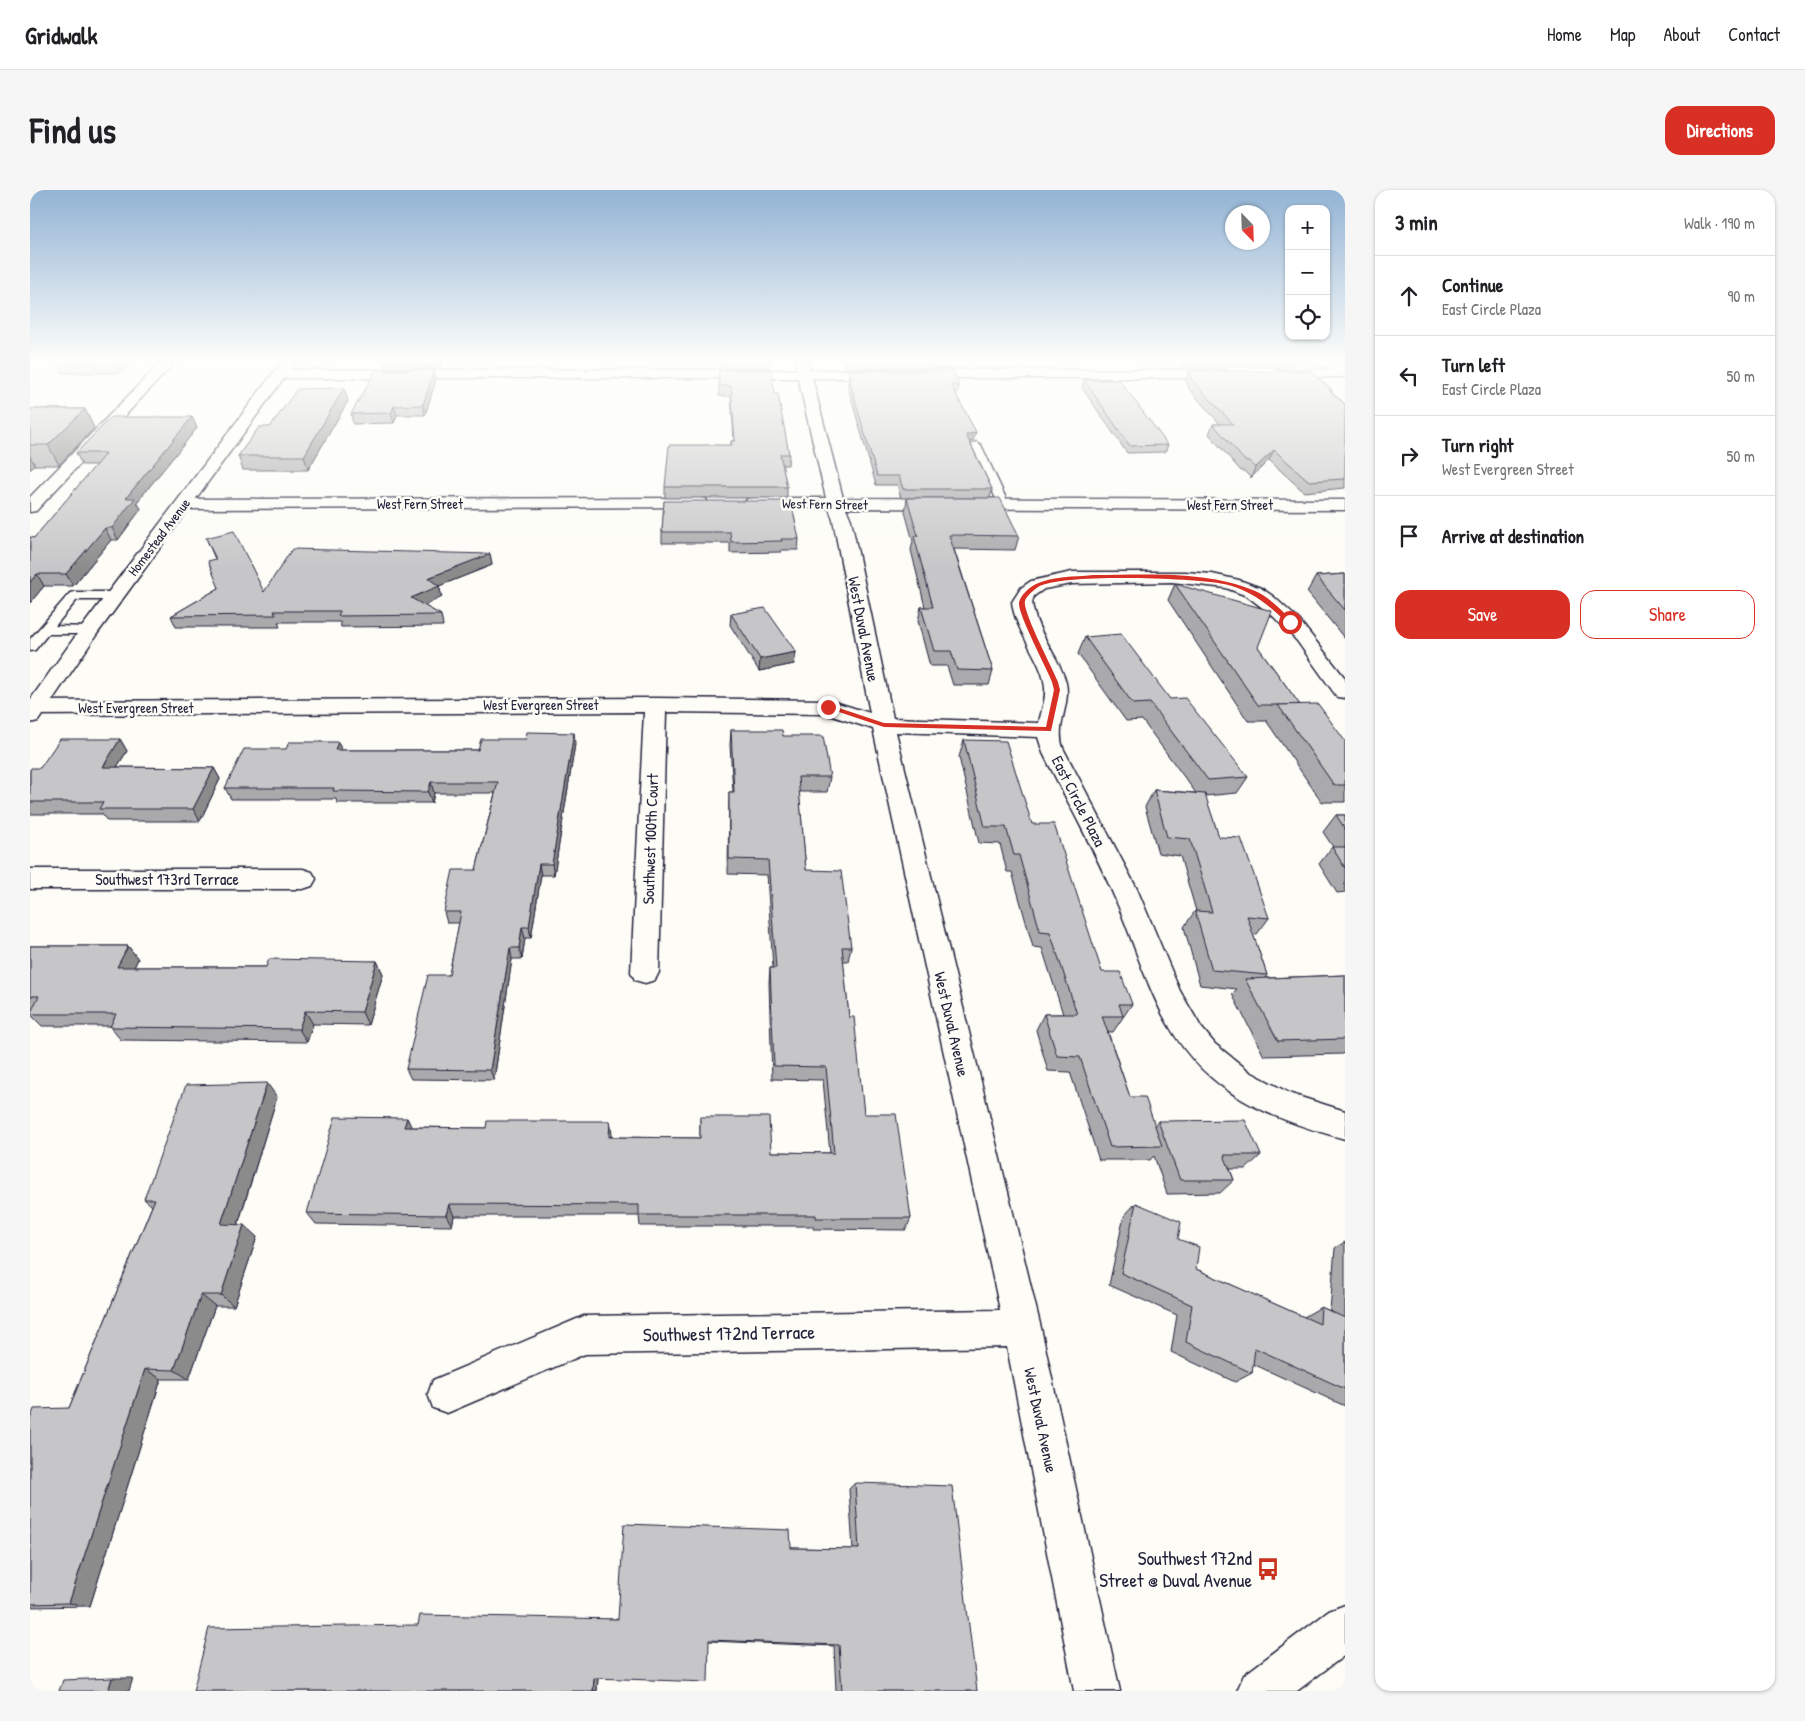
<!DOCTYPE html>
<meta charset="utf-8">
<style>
body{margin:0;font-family:"Patrick Hand",sans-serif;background:#f6f6f6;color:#202124}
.controls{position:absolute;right:15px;top:15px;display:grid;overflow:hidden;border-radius:10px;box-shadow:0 1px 4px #0004}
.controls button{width:45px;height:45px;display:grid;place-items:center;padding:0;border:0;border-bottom:1px solid #e0e0e0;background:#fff;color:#202124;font:25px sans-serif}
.compass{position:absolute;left:1195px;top:15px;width:45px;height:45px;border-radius:50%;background:#fff;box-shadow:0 1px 4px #0004;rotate:157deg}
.stop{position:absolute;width:15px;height:15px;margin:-11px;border:4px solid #d93025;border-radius:50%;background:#fff}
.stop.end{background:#d93025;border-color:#fff;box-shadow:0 1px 5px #0008}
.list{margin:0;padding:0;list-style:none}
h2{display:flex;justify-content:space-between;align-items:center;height:65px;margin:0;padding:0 20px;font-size:21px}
h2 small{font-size:16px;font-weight:400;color:#757577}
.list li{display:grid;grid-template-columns:32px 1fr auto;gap:15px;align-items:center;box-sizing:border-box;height:80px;padding:0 20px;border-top:1px solid #e0e0e0}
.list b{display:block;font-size:19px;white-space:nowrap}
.list p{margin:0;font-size:16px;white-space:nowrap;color:#757577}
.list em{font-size:16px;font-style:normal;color:#757577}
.actions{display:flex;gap:10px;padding:15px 20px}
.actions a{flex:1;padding:11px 0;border:1px solid #d93025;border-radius:15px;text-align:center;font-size:18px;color:#d93025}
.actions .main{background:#d93025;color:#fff}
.icon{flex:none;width:28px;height:28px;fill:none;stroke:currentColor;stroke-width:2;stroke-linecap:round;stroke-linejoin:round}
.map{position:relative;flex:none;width:1315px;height:1501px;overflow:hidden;border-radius:15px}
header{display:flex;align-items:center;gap:30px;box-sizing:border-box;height:70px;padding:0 25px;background:#fff;border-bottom:1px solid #e0e0e0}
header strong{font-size:24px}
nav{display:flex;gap:28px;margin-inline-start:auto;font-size:18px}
.intro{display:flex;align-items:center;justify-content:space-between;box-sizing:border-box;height:120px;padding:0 30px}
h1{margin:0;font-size:35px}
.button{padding:12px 22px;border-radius:15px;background:#d93025;color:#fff;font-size:18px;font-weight:700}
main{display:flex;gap:30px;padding:0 30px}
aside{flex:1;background:#fff;border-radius:15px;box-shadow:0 1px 4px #0004}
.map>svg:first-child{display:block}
</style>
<header>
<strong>Gridwalk</strong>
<nav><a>Home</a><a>Map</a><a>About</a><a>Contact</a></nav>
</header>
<div class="intro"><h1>Find us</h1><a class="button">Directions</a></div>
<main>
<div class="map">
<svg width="1315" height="1501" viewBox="0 0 1315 1501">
<rect width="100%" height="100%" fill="#fdfcf7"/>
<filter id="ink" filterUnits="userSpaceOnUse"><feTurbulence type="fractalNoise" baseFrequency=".02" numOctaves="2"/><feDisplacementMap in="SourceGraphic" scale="10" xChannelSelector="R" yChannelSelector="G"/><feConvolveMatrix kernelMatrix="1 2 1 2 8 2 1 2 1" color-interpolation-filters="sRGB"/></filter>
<g filter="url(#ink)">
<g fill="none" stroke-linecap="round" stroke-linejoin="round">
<defs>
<g id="lane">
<polygon points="946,252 951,255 979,315 978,317 970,317 969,315 941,255"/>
<polygon points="44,402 85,402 91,406 85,410 47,410 25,436 59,437 65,441 63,444 18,444 5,460 0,461 0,449 40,403"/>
</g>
<g id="street">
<polygon points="133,170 147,170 6,321 0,322 0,307"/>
<path d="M 765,170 L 777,170 L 780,180 L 1196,180 L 1203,184 L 1196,188 L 782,188 L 813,308 L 1315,310 L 1315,320 L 816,318 L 821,330 L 863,528 L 1009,533 C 1011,521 1016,510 1015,498 C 1014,472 985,442 982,412 L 991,398 L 1001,391 L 1042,382 L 1155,382 L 1182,384 L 1209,390 L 1231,398 L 1244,407 L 1269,430 L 1315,488 L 1315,508 L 1307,507 L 1267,451 L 1243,426 L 1217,406 L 1196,398 L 1142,392 L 1042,394 L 1014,399 L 1004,406 L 1002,412 C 1005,442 1029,465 1036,493 C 1041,515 1025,535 1033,558 L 1107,699 L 1150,801 L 1171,837 L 1185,854 L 1220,882 L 1261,904 L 1315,921 L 1315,949 C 1231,926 1167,899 1128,815 C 1113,784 1103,752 1090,720 C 1068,666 1039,615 1013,563 L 1008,547 L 866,542 L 1011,1138 L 1090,1501 L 1044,1501 L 977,1157 L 555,1164 L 417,1223 L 403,1218 L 398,1204 L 403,1190 L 554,1126 L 970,1120 L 843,539 L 796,524 L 636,522 L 629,782 L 625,790 L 615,793 L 605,790 L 601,782 L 614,522 L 0,525 L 0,511 L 625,508 L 798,510 L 840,523 L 803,330 L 799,318 L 723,318 L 717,317 L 715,313 L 717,309 L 723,308 L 796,308 L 768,188 L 250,188 L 243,184 L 250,180 L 767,180 Z"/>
<polygon points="1315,179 1315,187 1246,188 1239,184 1246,180"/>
<polygon points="670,308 676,309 678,313 676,317 154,319 148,318 146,314 148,310 154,309"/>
<polygon points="0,679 273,679 282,682 286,689 282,696 273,699 0,699"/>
</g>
<g id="secondary">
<polygon points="253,170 267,170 67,444 8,531 0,533 0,510 52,437"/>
<polygon points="1283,170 1301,170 1315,174 1315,183 1285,173"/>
<polygon points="1315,1415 1315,1465 1267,1501 1207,1501 1214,1485 1299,1421"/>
</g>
</defs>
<use href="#lane" stroke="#22223b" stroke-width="3"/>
<use href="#street" stroke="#22223b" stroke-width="3"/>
<use href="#secondary" stroke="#22223b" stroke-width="3"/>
<use href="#lane" fill="#fdfcf7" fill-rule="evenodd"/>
<use href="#street" fill="#fdfcf7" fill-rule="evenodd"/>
<use href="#secondary" fill="#fdfcf7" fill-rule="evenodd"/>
</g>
<g fill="#aaaaac" stroke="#22223b">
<polygon points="104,170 90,183 32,183 26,171"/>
<polygon points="354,170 413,170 410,178 355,178 353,171"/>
<rect x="689" y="170" width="50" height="8"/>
<polygon points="812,170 936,170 936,171 918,171 917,178 815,178"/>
<polygon points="1150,170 1265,170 1262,177 1152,177"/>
<polygon points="689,180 745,204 759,264 758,275 752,275 757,297 757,308 635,308 635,297 701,255 701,251 704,251 701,206 689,206"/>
<polygon points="819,181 929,196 927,204 925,204 943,251 940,252 962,299 960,308 871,308 867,295 846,295 818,197"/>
<polygon points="1159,181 1302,200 1301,202 1315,214 1315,298 1274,302 1239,270 1221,288 1214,281 1211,281 1179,244 1183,234 1190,234 1159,199 1156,190"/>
<polygon points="406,190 395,225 367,225 364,233 323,234 321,224"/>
<polygon points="1054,190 1138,255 1135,262 1097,263 1052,198"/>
<polygon points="314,198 318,211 278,280 213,280 208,266 240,237"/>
<polygon points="0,219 55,219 64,238 29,275 5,275 0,280"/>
<polygon points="162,227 167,238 107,312 111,319 88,350 81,350 43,396 14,396 0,413 0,347 4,348 66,275 52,275 46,263"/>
<polygon points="877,308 989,346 985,360 924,359 963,481 959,495 923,495 917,476 900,476 888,431 891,417 895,417 881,360 883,351 875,322"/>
<polygon points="634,311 769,349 768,360 751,360 751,362 700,363 700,353 632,353 632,342"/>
<polygon points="176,348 234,402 460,364 462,375 409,396 412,407 393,415 411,425 413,436 311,437 310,432 248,432 250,437 146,437 141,426 189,398 185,369"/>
<polygon points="1315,384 1315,449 1277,402 1286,386"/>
<polygon points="1145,394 1228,457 1270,515 1315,551 1315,612 1292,612 1237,532 1238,531 1218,531 1138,410"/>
<polygon points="701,424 766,462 764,474 729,481 700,435"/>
<polygon points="1055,447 1140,509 1218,587 1207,603 1175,606 1189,647 1239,728 1227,744 1223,744 1237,785 1235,788 1315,785 1315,862 1313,864 1234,866 1202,804 1207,799 1170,795 1154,737 1165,721 1166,721 1150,666 1128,663 1115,617 1124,600 1166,603 1112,530 1096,531 1048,464"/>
<polygon points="701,540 753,546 800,587 797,602 769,602 776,680 821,757 818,771 813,771 819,827 834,924 881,1028 876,1040 783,1039 783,1036 610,1036 609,1026 424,1026 422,1036 286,1034 277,1023 377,928 381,937 456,938 580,931 582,947 670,948 670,927 741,962 800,963 793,890 742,889 739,792 740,778 743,778 737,685 698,684 699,602 703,602 700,555"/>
<polygon points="90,549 97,561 87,577 184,578 190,589 170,631 77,631 72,624 0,624 0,580 10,578"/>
<polygon points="934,550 1002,634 1072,782 1102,814 1083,842 1078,842 1100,907 1125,935 1128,931 1231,965 1216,979 1200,979 1204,990 1190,1003 1137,1004 1124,966 1120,970 1069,970 1040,882 1018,881 1006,840 1014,824 1033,824 1012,758 1003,757 982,682 977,682 970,654 949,653 929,567"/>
<polygon points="545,554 524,685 511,685 501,748 495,748 492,769 482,769 464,890 381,889 376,879 419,785 429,733 417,733 414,722 446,680 465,603 404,603 402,613 307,613 306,609 201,609 195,598 311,560 448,560"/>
<polygon points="1306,625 1315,625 1315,702 1307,703 1289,674 1302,657 1303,657 1293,642"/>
<polygon points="0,756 98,756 108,769 104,777 236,777 347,771 353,784 338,835 283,834 277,852 91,850 80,837 80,836 12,836 0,824 2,819 0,819"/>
<polygon points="247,907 208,1035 227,1047 204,1116 185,1116 159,1189 131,1189 60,1416 0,1417 0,1230 39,1218 122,1016 114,1009"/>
<polygon points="1106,1013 1148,1049 1166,1079 1274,1127 1291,1117 1300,1121 1305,1058 1315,1052 1315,1216 1223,1174 1222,1183 1205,1192 1141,1162 1147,1125 1079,1095 1094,1026"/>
<polygon points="825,1293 947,1501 806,1501 804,1456 678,1451 568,1488 567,1501 163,1501 388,1435 588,1429 761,1358 823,1359 819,1299"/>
</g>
<g fill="#8b8b8c" stroke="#22223b">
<polygon points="85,170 104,170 90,183 84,171"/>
<polygon points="409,170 413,170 410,178 409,171"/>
<polygon points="404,180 406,190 395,225 393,215"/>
<polygon points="314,198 318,211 278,280 274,266"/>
<polygon points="364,216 367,225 364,233 361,223"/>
<polygon points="55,219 64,238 29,275 18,255"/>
<polygon points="162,227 167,238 107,312 111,319 88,350 82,338 96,308"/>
<polygon points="946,242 943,251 934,254 936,245"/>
<polygon points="1244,260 1239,270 1221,288 1225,278"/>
<polygon points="0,266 5,275 0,280"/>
<polygon points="75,338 81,350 43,396 36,384"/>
<polygon points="460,364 462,375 409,396 412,407 384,420 381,408 398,388"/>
<polygon points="7,384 14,396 0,413 0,392"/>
<polygon points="766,462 764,474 729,481 730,469"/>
<polygon points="544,543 545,554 524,685 522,674"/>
<polygon points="90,549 97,561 80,588 73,577"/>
<polygon points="308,552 313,563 305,560"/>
<polygon points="184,578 190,589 170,631 163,619"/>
<polygon points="401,592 404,603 402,613 398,602"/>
<polygon points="509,674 511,685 501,748 499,737"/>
<polygon points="492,737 495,748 492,769 489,758"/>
<polygon points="98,756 108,769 98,790 87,777"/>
<polygon points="480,758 482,769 464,890 460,880"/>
<polygon points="347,771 353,784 338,835 332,822"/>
<polygon points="275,821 283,834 277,852 269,839"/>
<polygon points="237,893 247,907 204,1047 191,1034"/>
<polygon points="377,928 383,940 374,937"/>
<polygon points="580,931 582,944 581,959 579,947"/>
<polygon points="419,1014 424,1026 422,1036 416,1025"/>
<polygon points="214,1035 227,1047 204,1116 191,1105"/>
<polygon points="171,1105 185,1116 159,1189 144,1180"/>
<polygon points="115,1179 131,1189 60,1416 39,1413"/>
<polygon points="82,1488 103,1488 99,1501 78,1501"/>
<polygon points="564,1488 568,1488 567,1501 563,1501"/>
</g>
<g fill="#c6c6c8" stroke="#22223b">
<polygon points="27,170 85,170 84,171 26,171"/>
<polygon points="354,170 409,170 409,171 353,171"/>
<polygon points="346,180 404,180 393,215 364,216 361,223 321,224"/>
<polygon points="689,180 741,180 745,204 748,204 759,264 750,264 757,297 635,297 639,255 702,255 701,251 705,251 701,196 689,196"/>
<polygon points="819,181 923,181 929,196 921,195 946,242 936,245 962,299 873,299 869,286 847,286 819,189 822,189"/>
<polygon points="1159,181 1280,181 1302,200 1299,200 1315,214 1315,289 1279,291 1244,260 1225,278 1219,271 1215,271 1183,234 1203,234 1162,190"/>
<polygon points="1054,190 1089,190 1138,255 1100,256"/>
<polygon points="314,198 274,266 208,266 229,237 240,237 267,199"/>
<polygon points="0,219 55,219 18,255 0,255"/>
<polygon points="81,227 162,227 96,308 105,308 82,338 75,338 36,384 7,384 0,392 0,347 4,348 76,263 46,263"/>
<polygon points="877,308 970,308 989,346 919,345 963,481 927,480 921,461 904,461 891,417 903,417 884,346 888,346"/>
<polygon points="634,311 761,311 769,349 751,349 752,351 701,352 700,342 632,342"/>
<polygon points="204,341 234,402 262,359 460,364 398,388 409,396 381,408 411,425 308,426 310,421 244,421 246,425 141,426 189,398 178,371 186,369 176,348"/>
<polygon points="1315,384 1315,420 1286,386"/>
<polygon points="1145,394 1242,421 1228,457 1270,515 1228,515"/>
<polygon points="735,418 766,462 730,469 701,424"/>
<polygon points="1091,444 1140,509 1155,508 1218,587 1178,590 1120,513 1103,514 1055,447"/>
<polygon points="1288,514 1315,551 1315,595 1304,595 1248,515"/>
<polygon points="701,540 752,540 753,546 793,546 800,587 768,587 776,680 811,681 821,757 812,757 819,827 824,827 834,924 866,924 881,1028 786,1028 786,1025 609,1025 609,1015 419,1014 416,1025 277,1023 305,927 377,928 374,937 456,938 457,931 580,931 579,947 670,948 670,927 739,927 741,962 804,963 796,877 744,876 740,778 746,778 738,670 699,669 699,602 704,602"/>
<polygon points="497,542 544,543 522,674 509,674 499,737 492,737 489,758 480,758 460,880 376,879 398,785 419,785 431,722 414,722 423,680 446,680 468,592 401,592 398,602 303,601 304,598 195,598 214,559 256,559 259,552 308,552 305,560 448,560 451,549 496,549"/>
<polygon points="30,549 90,549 73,577 184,578 163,619 69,619 73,612 0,612 0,580 1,578 10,578"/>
<polygon points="934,550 976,551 1002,634 1024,634 1072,782 1090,782 1102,814 1089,814 1093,826 1072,826 1100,907 1115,907 1132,956 1080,957 1050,867 1027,866 1014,824 1047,824 1020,742 1010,741 989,665 984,665 976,637 955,637"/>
<polygon points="1124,600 1175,604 1189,647 1211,648 1239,728 1217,726 1237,785 1182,780 1165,721 1182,722 1160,649 1137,647"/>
<polygon points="1306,625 1315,625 1315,639"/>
<polygon points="1302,657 1315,657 1315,678"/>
<polygon points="0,756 98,756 87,777 236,777 239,769 347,771 332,822 275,821 269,839 80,837 86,824 0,824 9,806 0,806"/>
<polygon points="1315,785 1315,849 1248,851 1215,789"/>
<polygon points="237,893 191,1034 214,1035 191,1105 171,1105 144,1180 115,1179 39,1413 0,1414 0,1230 4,1219 39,1218 125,1009 114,1009 156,895"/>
<polygon points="1215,930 1231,965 1194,965 1204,990 1150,990 1128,931"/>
<polygon points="1106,1013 1151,1032 1148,1049 1169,1057 1166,1079 1290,1134 1291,1117 1315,1128 1315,1199 1225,1158 1222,1183 1156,1152 1162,1115 1091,1083"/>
<polygon points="825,1293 922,1296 947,1501 812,1501 809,1455 679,1450 678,1492 564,1488 563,1501 163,1501 179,1438 388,1435 390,1425 588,1429 594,1334 760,1340 761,1358 829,1359"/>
<polygon points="82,1488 78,1501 29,1501 33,1490"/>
</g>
</g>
<linearGradient id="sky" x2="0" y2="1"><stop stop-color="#92b3d4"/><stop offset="0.45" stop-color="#fefefb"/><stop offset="1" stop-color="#fefefb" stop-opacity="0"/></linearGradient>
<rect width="1315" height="380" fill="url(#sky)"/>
<path fill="#d93025" d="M 1063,385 C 1114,385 1177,380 1225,401 C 1239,407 1253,421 1263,432 L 1258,434 C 1239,415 1221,400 1194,394 C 1165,388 1031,383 1008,397 C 1004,400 996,406 995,411 C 992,421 1023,479 1028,492 L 1030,500 L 1021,541 L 854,537 L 794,517 L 800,515 L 854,533 L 1016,537 L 1024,500 L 1022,492 C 1016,477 989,426 989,414 C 989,406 1000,397 1006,394 C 1023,386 1044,387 1063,385 Z"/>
<defs>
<symbol id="bus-bare" viewBox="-9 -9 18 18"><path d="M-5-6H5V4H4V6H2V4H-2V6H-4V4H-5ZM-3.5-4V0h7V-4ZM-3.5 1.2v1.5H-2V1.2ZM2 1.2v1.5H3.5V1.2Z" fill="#c8321e" stroke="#fdfcf7" stroke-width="2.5" paint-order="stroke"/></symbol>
</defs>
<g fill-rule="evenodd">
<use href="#bus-bare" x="1222" y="1363" width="32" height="32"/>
</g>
<g text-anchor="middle" stroke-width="5" stroke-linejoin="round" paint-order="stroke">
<g font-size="14" fill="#22223b" stroke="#fdfcf7">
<text x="390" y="319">West Fern Street</text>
<text transform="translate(795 314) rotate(1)" y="5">West Fern Street</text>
<text x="1200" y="320">West Fern Street</text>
<text transform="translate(129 347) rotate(-53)" y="5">Homestead Avenue</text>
<text x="511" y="520">West Evergreen Street</text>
<text x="106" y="523">West Evergreen Street</text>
</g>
<g font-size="16" fill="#22223b" stroke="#fdfcf7">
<text transform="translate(834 439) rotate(79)" y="6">West Duval Avenue</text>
<text transform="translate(1049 611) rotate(63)" y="6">East Circle Plaza</text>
<text transform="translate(620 649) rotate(-88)" y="6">Southwest 100th Court</text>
<text x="137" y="695">Southwest 173rd Terrace</text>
<text transform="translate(922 834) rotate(77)" y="6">West Duval Avenue</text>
<text transform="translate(1011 1230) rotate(78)" y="6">West Duval Avenue</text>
</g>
<g font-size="19" fill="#22223b" stroke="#fdfcf7">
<text transform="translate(699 1143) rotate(-1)" y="7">Southwest 172nd Terrace</text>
</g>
<g font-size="19" fill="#22223b" stroke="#fdfcf7" text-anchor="end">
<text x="1222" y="1375">Southwest 172nd<tspan x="1222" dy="22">Street @ Duval Avenue</tspan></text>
</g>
</g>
</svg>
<div class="controls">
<button>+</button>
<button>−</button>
<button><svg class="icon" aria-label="locate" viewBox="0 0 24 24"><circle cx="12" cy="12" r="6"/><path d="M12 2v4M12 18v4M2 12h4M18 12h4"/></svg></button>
</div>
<svg class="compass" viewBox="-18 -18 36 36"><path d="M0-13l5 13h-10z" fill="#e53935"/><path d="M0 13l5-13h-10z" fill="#757577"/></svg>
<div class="stop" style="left:1260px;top:432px"></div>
<div class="stop end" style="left:798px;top:517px"></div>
</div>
<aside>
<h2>3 min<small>Walk · 190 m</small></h2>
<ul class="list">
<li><svg class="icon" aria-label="ahead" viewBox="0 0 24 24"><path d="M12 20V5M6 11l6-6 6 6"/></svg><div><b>Continue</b><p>East Circle Plaza</p></div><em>90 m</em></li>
<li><svg class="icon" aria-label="left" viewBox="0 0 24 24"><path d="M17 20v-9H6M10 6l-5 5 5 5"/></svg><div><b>Turn left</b><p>East Circle Plaza</p></div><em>50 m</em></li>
<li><svg class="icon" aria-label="right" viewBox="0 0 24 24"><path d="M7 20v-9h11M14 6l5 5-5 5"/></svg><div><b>Turn right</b><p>West Evergreen Street</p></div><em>50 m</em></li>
<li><svg class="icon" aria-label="arrive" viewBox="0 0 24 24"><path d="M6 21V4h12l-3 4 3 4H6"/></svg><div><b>Arrive at destination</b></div></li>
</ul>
<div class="actions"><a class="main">Save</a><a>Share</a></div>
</aside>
</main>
